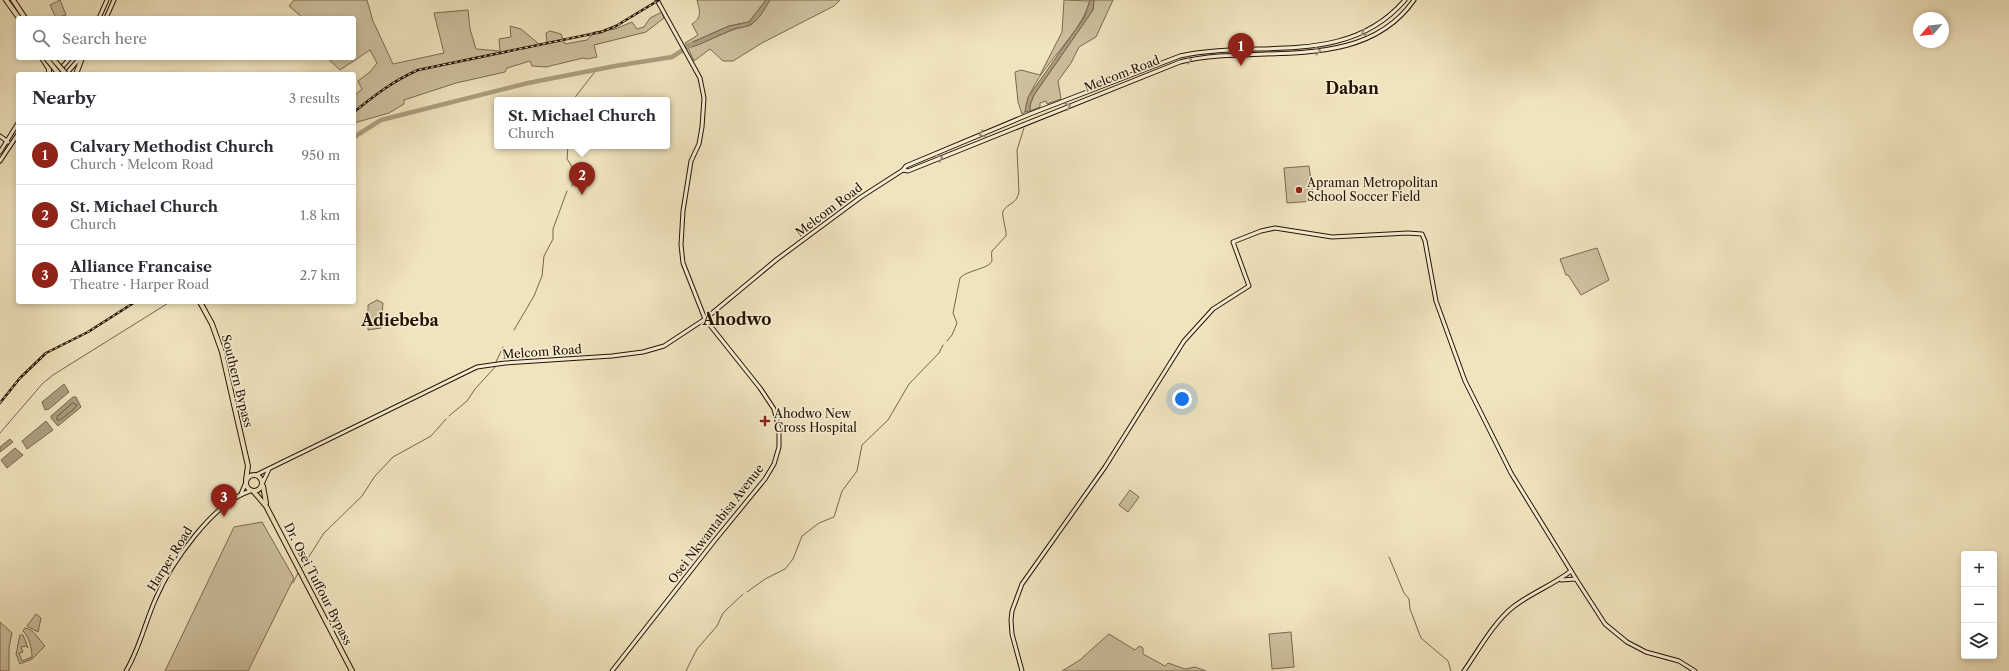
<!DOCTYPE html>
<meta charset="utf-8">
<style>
body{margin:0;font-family:"Libre Caslon Text",serif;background:#f2f2f3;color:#2b2b33}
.controls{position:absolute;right:12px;bottom:12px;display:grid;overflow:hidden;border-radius:4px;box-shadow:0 2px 6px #0003}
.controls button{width:36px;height:36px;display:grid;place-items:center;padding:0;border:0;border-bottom:1px solid #e1e1e2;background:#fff;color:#2b2b33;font:20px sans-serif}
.compass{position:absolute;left:1913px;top:12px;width:36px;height:36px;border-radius:50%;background:#fff;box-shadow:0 2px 6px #0003;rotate:242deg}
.you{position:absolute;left:1182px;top:399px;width:14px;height:14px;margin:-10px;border:3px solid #fff;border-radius:50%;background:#1a73e8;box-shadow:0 0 0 6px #1a73e833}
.badge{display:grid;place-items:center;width:26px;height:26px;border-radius:50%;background:#8f2418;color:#fff;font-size:13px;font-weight:700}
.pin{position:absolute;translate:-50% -33px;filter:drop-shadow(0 1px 2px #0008)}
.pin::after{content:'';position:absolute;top:21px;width:14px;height:12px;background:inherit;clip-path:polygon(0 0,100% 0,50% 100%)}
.popup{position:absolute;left:494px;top:97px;width:176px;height:52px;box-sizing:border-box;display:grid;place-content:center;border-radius:4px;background:#fff;filter:drop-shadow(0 1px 3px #0005);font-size:13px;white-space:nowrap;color:#7c7c81}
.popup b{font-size:15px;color:#2b2b33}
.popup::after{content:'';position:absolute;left:50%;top:100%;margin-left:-8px;border:8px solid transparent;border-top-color:#fff}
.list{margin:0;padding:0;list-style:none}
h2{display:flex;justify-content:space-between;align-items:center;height:52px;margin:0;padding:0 16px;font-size:17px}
h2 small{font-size:13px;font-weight:400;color:#7c7c81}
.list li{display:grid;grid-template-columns:26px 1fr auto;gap:12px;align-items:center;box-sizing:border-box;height:60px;padding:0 16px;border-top:1px solid #e1e1e2}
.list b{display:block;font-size:15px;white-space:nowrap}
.list p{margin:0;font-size:13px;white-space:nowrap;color:#7c7c81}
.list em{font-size:13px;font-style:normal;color:#7c7c81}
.icon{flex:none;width:22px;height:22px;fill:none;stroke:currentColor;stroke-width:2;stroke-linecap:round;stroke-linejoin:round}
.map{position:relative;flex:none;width:2009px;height:671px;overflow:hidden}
.search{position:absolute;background:#fff;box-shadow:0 2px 6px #0003;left:16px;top:16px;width:340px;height:44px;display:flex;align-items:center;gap:10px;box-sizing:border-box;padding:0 14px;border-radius:4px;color:#7c7c81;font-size:15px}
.panel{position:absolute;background:#fff;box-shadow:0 2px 6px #0003;left:16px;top:72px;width:340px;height:232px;border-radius:4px}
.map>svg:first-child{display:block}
</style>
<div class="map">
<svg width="2009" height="671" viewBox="0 0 2009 671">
<rect width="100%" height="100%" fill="#f0e4be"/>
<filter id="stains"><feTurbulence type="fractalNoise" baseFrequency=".005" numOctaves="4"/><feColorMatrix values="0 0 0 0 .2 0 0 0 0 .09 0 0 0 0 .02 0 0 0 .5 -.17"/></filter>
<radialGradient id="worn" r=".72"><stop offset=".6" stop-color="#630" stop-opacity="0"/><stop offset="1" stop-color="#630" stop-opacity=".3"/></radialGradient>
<g fill="#cdc09e" stroke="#786a50">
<polygon points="60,0 66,15 56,18 50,5"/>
<polygon points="294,0 367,0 373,21 393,64 444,53 434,13 468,10 470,29 476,49 500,51 499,39 511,37 510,26 521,29 539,44 547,43 546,33 550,31 561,34 565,44 587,40 594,32 615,29 632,22 637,29 644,27 650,18 662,12 664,18 646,32 594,45 597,57 587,59 583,58 546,67 532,66 530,61 507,68 505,72 456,83 404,100 404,104 389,113 354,123 354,96 362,89 358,81 371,71 377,63 370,50 340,70 327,58 354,58 354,18 303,18 289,6"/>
<path d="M 697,0 L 766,0 L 749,22 L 729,26 L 686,45 L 685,43 L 698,35 L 692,24 C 702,18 700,11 697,0 Z"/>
<polygon points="770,0 840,0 834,6 762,43 733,61 723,61 710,49 694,61 688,48 735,29 751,25 761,14"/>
<path d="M 1064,0 L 1090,1 C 1079,40 1029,73 1025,112 L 1022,114 L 1018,102 L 1015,72 L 1021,70 L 1040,75 L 1062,32 Z"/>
<polygon points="1094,0 1113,0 1096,37 1079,47 1071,63 1058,81 1061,99 1047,104 1046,101 1040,103 1040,107 1030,111 1030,105 1034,95 1093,10"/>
<polygon points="1309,166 1314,201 1287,203 1284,168"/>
<polygon points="1597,248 1609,280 1581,295 1568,275 1566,275 1560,259"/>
<polygon points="377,300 383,303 381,328 368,330 368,305"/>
<polygon points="1130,490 1139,497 1128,512 1119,505"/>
<polygon points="262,522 294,578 248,671 165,671 234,527"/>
<polygon points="36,614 41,618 38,632 27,626"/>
<polygon points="0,622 12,633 9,647 9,671 0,671"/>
<path d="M 25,628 C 34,629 38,639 45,646 L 32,659 L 20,664 L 16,654 L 20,635 L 23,635 L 28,648 L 26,646 L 21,647 L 23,652 L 19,653 L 22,661 L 32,657 C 32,649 29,636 23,631 Z"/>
<polygon points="1291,632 1294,667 1272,669 1269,634"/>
<polygon points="1109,634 1135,650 1139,646 1143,648 1143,654 1165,666 1168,663 1185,669 1195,667 1206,671 1062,671 1083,658 1083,657"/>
</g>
<g fill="#ab9d7e" stroke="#75664c">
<path d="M 766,0 L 770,0 C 765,8 760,19 751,24 C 746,28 739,27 734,29 C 718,35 704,44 688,48 L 686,45 L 729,26 L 749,22 Z"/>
<polygon points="1090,0 1094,0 1093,10 1034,95 1030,105 1030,111 1025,112 1028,97 1084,18"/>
<polygon points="64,384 69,392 49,409 45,410 42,402"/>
<polygon points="73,397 76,397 81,407 58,426 51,418 51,416"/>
<polygon points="46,421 53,430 27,449 22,441"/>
<polygon points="10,439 13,442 0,452 0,447"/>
<polygon points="15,448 23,455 7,468 1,460"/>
</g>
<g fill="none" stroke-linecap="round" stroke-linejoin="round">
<polygon stroke="#685840" stroke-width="1" points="73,403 77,405 74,409 60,420 57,420 57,417"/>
<g stroke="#75664c" stroke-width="1">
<polyline points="573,100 597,69"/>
<path d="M 568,146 L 567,159 C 573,167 576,176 572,186"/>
<polyline points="514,330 534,296 542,276 544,256 553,239 553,229 567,191"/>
<path d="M 947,341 L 952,335 L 957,323 L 953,313 L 960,278 C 967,270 989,269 992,261 C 992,258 991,254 992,251 L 1006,236 C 1007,231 1001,213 1003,211 C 1009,202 1016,205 1019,192 L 1017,150 L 1024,128"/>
<polyline points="496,362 503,347"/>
<polyline points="449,416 467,401 475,389 496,366"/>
<polyline points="0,433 43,383 53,375 170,302"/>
<polyline points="1389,557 1404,593 1409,599 1410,609 1421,638 1448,661 1451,671"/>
<polyline points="301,569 324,533 362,496 375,476 393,457 431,436 446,419"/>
<polyline points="293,583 299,571"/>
<polyline points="747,592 765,579 785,569 793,559 802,536 819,523 834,517 842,491 857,471 862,445 888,420 909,384 939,353 943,345"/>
<polyline points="686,671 697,649 717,626 723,613 743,594"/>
</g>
<polyline stroke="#ab9d7e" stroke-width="4.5" points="354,137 381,120 528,83 615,66 672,57 692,44"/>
<defs>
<g id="secondary">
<polyline points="99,18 107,0"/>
<polyline points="106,18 114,0"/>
<polyline points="56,74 70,58"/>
<polyline points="66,74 80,58"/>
<polyline points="0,136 8,142"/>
<polyline points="0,152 18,123"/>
<polyline points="0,161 18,134"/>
<path d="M 903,170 L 906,166 L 1030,114 L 1180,56 C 1258,39 1347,68 1405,0"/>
<path d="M 256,475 L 477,367 L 505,363 L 612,356 L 643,352 L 664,346 L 705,319 L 776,260 L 861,197 L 903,170 L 908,171 L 1180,62 C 1256,43 1362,75 1414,0"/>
<polyline points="263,482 269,469"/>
<polyline points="241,494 246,482"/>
<polyline points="1561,580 1576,579"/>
<path d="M 126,671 C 140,648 145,622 156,598 C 171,563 213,503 250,491"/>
<polyline points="612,671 715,540 765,479 774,464 779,447 779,429 774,409 760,388 705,319 683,263 681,245 683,211 691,161 699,144 702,127 704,98 700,78 657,0"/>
<polyline points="1022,671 1012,634 1011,620 1012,611 1022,584 1105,467 1184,341 1213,309 1249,286 1233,242 1261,231 1275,228 1332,237 1408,233 1422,234 1425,241 1436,301 1465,381 1511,473 1576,579 1605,624 1627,642 1646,652 1679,661 1695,671"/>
<path d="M 1464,671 C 1478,651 1494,622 1513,607 C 1531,593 1553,585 1571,571"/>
</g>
<g id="highway">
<polyline points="6,0 19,18"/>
<polyline points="13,0 25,18"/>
<polyline points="42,58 49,69 49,74"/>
<polyline points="76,74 82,58"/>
<polyline points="200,302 212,324 222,352 248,466 246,480"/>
<circle cx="254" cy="483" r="8"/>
<polyline points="263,486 266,503"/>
<polyline points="254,492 266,506 352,671"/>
</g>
</defs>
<use href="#secondary" stroke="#241301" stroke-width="5"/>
<use href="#highway" stroke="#241301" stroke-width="6"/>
<use href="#secondary" stroke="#f5edd5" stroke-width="3"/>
<use href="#highway" stroke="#f0e4be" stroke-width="4"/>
<defs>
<g id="rail">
<path d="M 354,112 C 375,95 393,81 418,70 L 601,32 L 616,26 L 659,0"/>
<polyline points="0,403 20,378 46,353 88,332 135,302"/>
</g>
</defs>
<use href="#rail" stroke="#241301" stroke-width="2.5"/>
<use href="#rail" stroke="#f5edd5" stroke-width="1" stroke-dasharray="3" stroke-linecap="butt"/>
<defs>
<g id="highway-bridge">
<polyline points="46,58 59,74"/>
<polyline points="52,58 66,74"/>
</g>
</defs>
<use href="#highway-bridge" stroke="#241301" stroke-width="6" stroke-linecap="butt"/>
<use href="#highway-bridge" stroke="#f0e4be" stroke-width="4"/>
</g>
<defs><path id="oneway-chevron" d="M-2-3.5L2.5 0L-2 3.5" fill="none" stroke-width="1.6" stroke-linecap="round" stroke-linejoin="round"/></defs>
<g stroke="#978b76">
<use href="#oneway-chevron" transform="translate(1364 33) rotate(153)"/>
<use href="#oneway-chevron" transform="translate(1318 51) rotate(-6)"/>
<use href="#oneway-chevron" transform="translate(1189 60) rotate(-14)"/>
<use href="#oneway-chevron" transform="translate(1068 106) rotate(-22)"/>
<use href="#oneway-chevron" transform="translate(982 134) rotate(158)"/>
<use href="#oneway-chevron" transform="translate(940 158) rotate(-23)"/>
</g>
<g fill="#8f2418" stroke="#f5edd5" stroke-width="1.5">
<circle cx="1299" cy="190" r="4"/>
<path d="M763 415h4v4h4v4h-4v4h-4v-4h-4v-4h4z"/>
</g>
<g text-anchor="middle" stroke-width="3" stroke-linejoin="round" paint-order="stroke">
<g font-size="12" fill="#241301" stroke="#f5edd5">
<text transform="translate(1122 74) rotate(-21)" y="4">Melcom Road</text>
<text transform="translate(829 210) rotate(-37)" y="4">Melcom Road</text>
<text transform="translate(542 352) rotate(-4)" y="4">Melcom Road</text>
<text transform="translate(237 381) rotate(76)" y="4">Southern Bypass</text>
<text transform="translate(716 524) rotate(-52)" y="4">Osei Nkwantabisa Avenue</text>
<text transform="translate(170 559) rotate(-58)" y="4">Harper Road</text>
<text transform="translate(318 584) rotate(63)" y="4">Dr. Osei Tuffour Bypass</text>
</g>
<g font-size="12" fill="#241301" stroke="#f5edd5" text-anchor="start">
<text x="1307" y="187">Apraman Metropolitan<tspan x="1307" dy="14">School Soccer Field</tspan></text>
<text x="774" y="418">Ahodwo New<tspan x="774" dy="14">Cross Hospital</tspan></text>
</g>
<g font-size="16" font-weight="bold" fill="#241301" stroke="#f5edd5">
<text x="1352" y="94">Daban</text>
<text x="737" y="325">Ahodwo</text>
<text x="400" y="326">Adiebeba</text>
</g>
</g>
<rect width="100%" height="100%" filter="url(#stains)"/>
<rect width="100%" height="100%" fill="url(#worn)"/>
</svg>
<div class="controls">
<button>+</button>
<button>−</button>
<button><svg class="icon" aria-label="layers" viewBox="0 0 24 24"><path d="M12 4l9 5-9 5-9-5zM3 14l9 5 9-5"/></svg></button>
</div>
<svg class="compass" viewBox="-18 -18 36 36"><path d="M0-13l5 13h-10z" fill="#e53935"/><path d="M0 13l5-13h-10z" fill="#7c7c81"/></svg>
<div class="you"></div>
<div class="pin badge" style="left:1241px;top:66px">1</div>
<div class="pin badge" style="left:582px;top:195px">2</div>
<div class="popup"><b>St. Michael Church</b>Church</div>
<div class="pin badge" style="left:224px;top:517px">3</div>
<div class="search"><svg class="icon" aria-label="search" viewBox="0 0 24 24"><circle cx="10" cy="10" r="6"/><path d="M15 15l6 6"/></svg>Search here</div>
<section class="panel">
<h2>Nearby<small>3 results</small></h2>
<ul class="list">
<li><span class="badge">1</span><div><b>Calvary Methodist Church</b><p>Church · Melcom Road</p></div><em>950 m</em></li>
<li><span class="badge">2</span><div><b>St. Michael Church</b><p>Church</p></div><em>1.8 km</em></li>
<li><span class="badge">3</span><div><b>Alliance Francaise</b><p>Theatre · Harper Road</p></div><em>2.7 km</em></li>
</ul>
</section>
</div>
